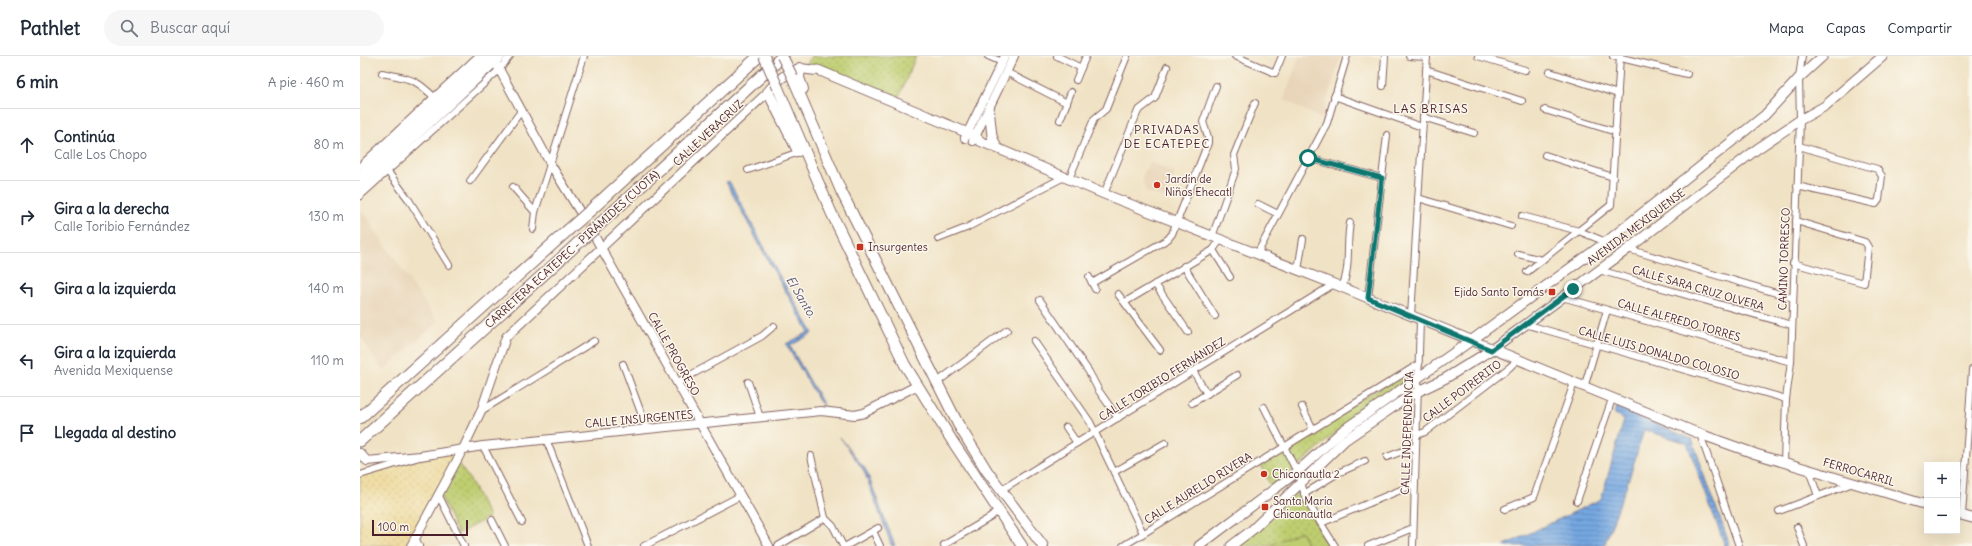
<!DOCTYPE html>
<html lang="es">
<meta charset="utf-8">
<style>
body{margin:0;font-family:Delius,sans-serif;background:#f6f6f7;color:#1f2937}
.controls{position:absolute;right:12px;bottom:12px;display:grid;overflow:hidden;border-radius:0px;box-shadow:0 4px 16px #0002}
.controls button{width:36px;height:36px;display:grid;place-items:center;padding:0;border:0;border-bottom:1px solid #e0e1e3;background:#fff;color:#1f2937;font:20px sans-serif}
.scale{position:absolute;left:12px;bottom:10px;width:96px;box-sizing:border-box;padding-left:4px;border:2px solid #4a1f2b;border-top:0;font-size:11px;line-height:14px;white-space:nowrap;color:#4a1f2b;-webkit-text-stroke:3px #fbf7ec;paint-order:stroke}
.stop{position:absolute;width:12px;height:12px;margin:-9px;border:3px solid #0f766e;border-radius:50%;background:#fff}
.stop.end{background:#0f766e;border-color:#fff;box-shadow:0 1px 4px #0008}
.list{margin:0;padding:0;list-style:none}
h2{display:flex;justify-content:space-between;align-items:center;height:52px;margin:0;padding:0 16px;font-size:17px}
h2 small{font-size:13px;font-weight:400;color:#747a83}
.list li{display:grid;grid-template-columns:26px 1fr auto;gap:12px;align-items:center;box-sizing:border-box;height:72px;padding:0 16px;border-top:1px solid #e0e1e3}
.list b{display:block;font-size:15px;white-space:nowrap}
.list p{margin:0;font-size:13px;white-space:nowrap;color:#747a83}
.list em{font-size:13px;font-style:normal;color:#747a83}
.icon{flex:none;width:22px;height:22px;fill:none;stroke:currentColor;stroke-width:2;stroke-linecap:round;stroke-linejoin:round}
.map{position:relative;flex:none;width:1612px;height:490px;overflow:hidden}
header{display:flex;align-items:center;gap:24px;box-sizing:border-box;height:56px;padding:0 20px;background:#fff;border-bottom:1px solid #e0e1e3}
header strong{font-size:19px}
nav{display:flex;gap:22px;margin-inline-start:auto;font-size:14px}
.search{width:280px;height:36px;background:#f6f6f7;display:flex;align-items:center;gap:10px;box-sizing:border-box;padding:0 14px;border-radius:22px;color:#747a83;font-size:15px}
main{display:flex}
aside{flex:1;background:#fff}
.map>svg:first-child{display:block}
</style>
<header>
<strong>Pathlet</strong>
<div class="search"><svg class="icon" aria-label="search" viewBox="0 0 24 24"><circle cx="10" cy="10" r="6"/><path d="M15 15l6 6"/></svg>Buscar aquí</div>
<nav><a>Mapa</a><a>Capas</a><a>Compartir</a></nav>
</header>
<main>
<aside>
<h2>6 min<small>A pie · 460 m</small></h2>
<ul class="list">
<li><svg class="icon" aria-label="ahead" viewBox="0 0 24 24"><path d="M12 20V5M6 11l6-6 6 6"/></svg><div><b>Continúa</b><p>Calle Los Chopo</p></div><em>80 m</em></li>
<li><svg class="icon" aria-label="right" viewBox="0 0 24 24"><path d="M7 20v-9h11M14 6l5 5-5 5"/></svg><div><b>Gira a la derecha</b><p>Calle Toribio Fernández</p></div><em>130 m</em></li>
<li><svg class="icon" aria-label="left" viewBox="0 0 24 24"><path d="M17 20v-9H6M10 6l-5 5 5 5"/></svg><div><b>Gira a la izquierda</b></div><em>140 m</em></li>
<li><svg class="icon" aria-label="left" viewBox="0 0 24 24"><path d="M17 20v-9H6M10 6l-5 5 5 5"/></svg><div><b>Gira a la izquierda</b><p>Avenida Mexiquense</p></div><em>110 m</em></li>
<li><svg class="icon" aria-label="arrive" viewBox="0 0 24 24"><path d="M6 21V4h12l-3 4 3 4H6"/></svg><div><b>Llegada al destino</b></div></li>
</ul>
</aside>
<div class="map">
<svg width="1612" height="490" viewBox="0 0 1612 490">
<defs>
<pattern id="sand-dots" width="8" height="8" patternUnits="userSpaceOnUse"><rect width="8" height="8" fill="#eeda9e"/><path d="M2 2h.1M6 6h.1" fill="none" stroke="#cebb88" stroke-width="1.8" stroke-linecap="round"/></pattern>
<pattern id="park-dots" width="8" height="8" patternUnits="userSpaceOnUse"><rect width="8" height="8" fill="#becd6f"/><path d="M2 2h.1M6 6h.1" fill="none" stroke="#a5b060" stroke-width="1.8" stroke-linecap="round"/></pattern>
<pattern id="water-rules" width="6" height="5" patternUnits="userSpaceOnUse"><rect width="6" height="5" fill="#75a7e1"/><path d="M0 2.5h6" fill="none" stroke="#6287b7"/></pattern>
</defs>
<rect width="100%" height="100%" fill="#fbf7ec"/>
<filter id="ink" filterUnits="userSpaceOnUse"><feTurbulence type="fractalNoise" baseFrequency=".025" numOctaves="2"/><feDisplacementMap in="SourceGraphic" scale="8" xChannelSelector="R" yChannelSelector="G"/><feConvolveMatrix kernelMatrix="1 2 1 2 8 2 1 2 1" color-interpolation-filters="sRGB"/></filter>
<filter id="wash" filterUnits="userSpaceOnUse"><feTurbulence type="fractalNoise" baseFrequency=".012" numOctaves="4" result="noise"/><feDisplacementMap in="SourceGraphic" scale="16" xChannelSelector="R" yChannelSelector="G"/><feGaussianBlur stdDeviation="0.9" result="paint"/><feColorMatrix in="noise" values="0 0 0 0 0 0 0 0 0 0 0 0 0 0 0 0 0 1.4 0 .05"/><feComposite in="paint" operator="in"/></filter>
<g filter="url(#wash)">
<rect width="100%" height="100%" fill="#f0e2c4"/>
<g fill="#e8d4b7">
<polygon points="939,0 981,0 961,63 924,43"/>
<polygon points="789,106 815,117 805,142 786,136 782,122"/>
<polygon points="0,152 78,266 23,315 0,280"/>
</g>
<polygon fill="url(#sand-dots)" stroke="#9c7c64" points="101,396 49,490 0,489 0,419 77,398"/>
<g fill="url(#park-dots)" stroke="#84764d">
<polygon points="452,0 556,0 539,41 447,8"/>
<polygon points="1049,315 1051,320 981,372 936,412 911,431 901,410 1000,344"/>
<polygon points="97,406 110,424 129,461 98,478 79,437"/>
<polygon points="939,435 968,490 879,490"/>
</g>
<polygon fill="#becd6f" stroke="#84764d" points="941,475 948,490 909,490"/>
<g fill="url(#water-rules)" stroke="#606386">
<polygon points="369,125 417,215 453,277 430,290 466,353 459,345 426,288 449,276 412,212 366,126"/>
<polygon points="1257,351 1332,383 1370,490 1365,490 1327,387 1284,374 1270,420 1244,490 1143,490 1241,443 1264,364 1254,357"/>
<polygon points="480,381 506,414 535,490 532,490 531,488 504,415"/>
</g>
</g>
<g filter="url(#ink)">
<g fill="none" stroke-linecap="round" stroke-linejoin="round">
<polyline stroke="#cfbba5" stroke-width="8" stroke-dasharray="8 4" stroke-linecap="butt" points="220,158 234,180"/>
<defs>
<g id="minor">
<polyline points="628,0 642,6"/>
<polyline points="697,0 721,12"/>
<polyline points="875,0 915,17 922,0"/>
<polyline points="1049,0 1067,1"/>
<polyline points="1118,0 1165,14"/>
<polyline points="1253,0 1327,18"/>
<polyline points="1066,14 1162,45"/>
<polyline points="646,16 707,47"/>
<polyline points="1190,16 1258,38"/>
<path d="M 22,17 C 51,23 55,22 76,43"/>
<polyline points="716,24 726,0"/>
<polyline points="1023,30 1025,0"/>
<polyline points="974,40 1062,71"/>
<polyline points="1185,54 1256,76"/>
<polyline points="1063,61 1114,77"/>
<polyline points="700,64 711,36"/>
<polyline points="1185,99 1253,121"/>
<polyline points="948,102 1022,122"/>
<polyline points="0,110 118,0"/>
<polyline points="25,112 49,144 89,209"/>
<polyline points="388,114 439,96"/>
<polyline points="709,123 734,63 746,53 767,0"/>
<polyline points="110,125 161,55"/>
<polyline points="1437,130 1516,148 1519,144 1522,120 1517,113 1439,90"/>
<polyline points="153,131 175,156"/>
<polyline points="744,138 778,55 795,42 807,11"/>
<polyline points="0,140 139,14 150,0"/>
<polyline points="1058,142 1151,170"/>
<polyline points="898,148 918,158"/>
<polyline points="1162,160 1219,175 1246,186"/>
<polyline points="173,173 175,156 224,0"/>
<polyline points="852,181 876,113 874,99 895,47"/>
<polyline points="578,183 606,172 704,121"/>
<polyline points="1268,193 1433,242"/>
<polyline points="853,194 870,221"/>
<polyline points="897,198 967,67 987,0"/>
<polyline points="1158,198 1182,204"/>
<polyline points="1433,207 1504,227 1508,191 1505,186 1436,165"/>
<polyline points="824,210 855,260"/>
<polyline points="938,214 943,183"/>
<polyline points="1239,214 1432,269"/>
<polyline points="1167,216 1251,149 1260,0"/>
<polyline points="729,221 735,233"/>
<polyline points="732,227 808,183 812,178 848,87 848,81 843,66 856,30"/>
<polyline points="795,228 828,276"/>
<path d="M 982,231 C 991,212 986,188 990,167"/>
<polyline points="758,238 800,294"/>
<polyline points="1202,241 1431,306"/>
<polyline points="1008,242 1027,79"/>
<polyline points="680,244 729,316 739,335 758,362"/>
<polyline points="765,246 853,194 860,184"/>
<polyline points="1051,260 1067,0"/>
<polyline points="1165,268 1426,343"/>
<polyline points="674,285 730,366 783,477"/>
<polyline points="263,308 287,373"/>
<polyline points="833,315 847,338"/>
<polyline points="318,326 402,280 414,270"/>
<polyline points="388,326 400,361"/>
<polyline points="576,327 647,274"/>
<polyline points="1224,332 1247,254"/>
<polyline points="832,347 877,319"/>
<polyline points="904,351 937,416 948,447 975,490"/>
<polyline points="942,351 953,373"/>
<polyline points="121,355 234,285"/>
<polyline points="706,371 717,387"/>
<polyline points="1340,378 1379,490"/>
<polyline points="1057,379 1065,376 1150,311 1157,304"/>
<polyline points="186,383 228,490"/>
<polyline points="123,390 162,466"/>
<polyline points="451,400 465,462 473,470 483,490"/>
<polyline points="1027,401 1056,390"/>
<polyline points="1424,407 1426,343 1431,306 1440,64 1439,22 1442,0"/>
<polyline points="1449,414 1458,440"/>
<polyline points="754,416 805,387"/>
<polyline points="0,419 56,402"/>
<polyline points="641,434 974,228"/>
<polyline points="78,438 104,490"/>
<polyline points="944,438 978,417 1005,405"/>
<polyline points="1217,445 1252,343"/>
<polyline points="1145,453 1174,441 1214,327"/>
<polyline points="1419,455 1493,427"/>
<polyline points="1602,459 1612,314"/>
<polyline points="132,464 145,490"/>
<polyline points="961,467 1055,428"/>
<polyline points="1437,471 1444,490"/>
<polyline points="513,475 520,490"/>
<polyline points="55,481 59,490"/>
<polyline points="584,489 631,461 638,454"/>
<polyline points="284,490 380,440"/>
<polyline points="418,490 465,462"/>
<polyline points="486,490 518,472"/>
<polyline points="763,490 1059,308"/>
<polyline points="1008,490 1053,472"/>
<polyline points="1053,490 1060,264"/>
</g>
<g id="tertiary">
<polyline points="132,0 191,109 220,156"/>
<polyline points="605,82 645,0"/>
<polyline points="613,85 654,0"/>
<polyline points="235,181 409,490"/>
<polyline points="0,397 7,405 60,400 123,390 461,355 495,359 504,357 558,329"/>
<polyline points="51,490 103,393 121,355 146,281 408,36"/>
</g>
<g id="secondary">
<path d="M 408,36 C 414,27 428,15 439,13 C 445,12 451,15 458,14 L 615,80 L 620,85 L 744,138 L 974,228 L 1340,378 L 1396,398 L 1567,449"/>
<polyline points="629,52 632,80 637,92"/>
<polyline points="1597,458 1612,462"/>
<polyline points="839,490 937,416 982,375 1112,284 1246,186 1405,59 1439,22 1463,0"/>
<polyline points="871,490 892,474 985,384 1051,339 1086,322 1131,294 1268,193 1397,93 1440,64 1465,50 1523,0"/>
</g>
<g id="primary">
<polyline points="440,12 439,22 443,33"/>
<polyline points="433,22 481,135 598,368 627,415 683,490"/>
<polyline points="418,32 471,156 545,309 591,383 662,490"/>
<polyline points="408,36 438,95"/>
</g>
<g id="trunk">
<polyline points="0,120 128,0"/>
<polyline points="0,131 140,0"/>
</g>
<g id="motorway">
<polyline points="233,152 399,0"/>
<polyline points="242,166 423,0"/>
<polyline points="0,362 207,175"/>
<polyline points="0,385 217,188"/>
</g>
</defs>
<use href="#minor" stroke="#846361" stroke-width="8"/>
<use href="#tertiary" stroke="#846361" stroke-width="10"/>
<use href="#secondary" stroke="#846361" stroke-width="11"/>
<use href="#primary" stroke="#846361" stroke-width="12"/>
<use href="#trunk" stroke="#846361" stroke-width="12"/>
<use href="#motorway" stroke="#846361" stroke-width="13"/>
<use href="#minor" stroke="#fff" stroke-width="6"/>
<use href="#tertiary" stroke="#fff" stroke-width="8"/>
<use href="#secondary" stroke="#fff" stroke-width="9"/>
<use href="#primary" stroke="#fff" stroke-width="10"/>
<use href="#trunk" stroke="#fff" stroke-width="10"/>
<use href="#motorway" stroke="#fff" stroke-width="11"/>
<defs>
<g id="primary-bridge">
<polyline points="404,0 418,32"/>
<polyline points="422,0 433,22"/>
</g>
<g id="motorway-bridge">
<polyline points="207,175 233,152"/>
<polyline points="217,188 242,166"/>
</g>
</defs>
<use href="#primary-bridge" stroke="#846361" stroke-width="12" stroke-linecap="butt"/>
<use href="#motorway-bridge" stroke="#846361" stroke-width="13" stroke-linecap="butt"/>
<use href="#primary-bridge" stroke="#fff" stroke-width="10"/>
<use href="#motorway-bridge" stroke="#fff" stroke-width="11"/>
</g>
</g>
<g fill="none" stroke-linecap="round" stroke-linejoin="round" filter="url(#ink)">
<polyline stroke="#0f766e" stroke-width="5" points="948,102 1022,122 1008,242 1131,294 1213,233"/>
</g>
<g fill="#c8321e" stroke="#fbf7ec" stroke-width="1.5">
<circle cx="797" cy="129" r="4"/>
<rect x="496" y="187" width="8" height="8" rx="2"/>
<rect x="1188" y="232" width="8" height="8" rx="2"/>
<circle cx="904" cy="418" r="4"/>
<rect x="901" y="447" width="8" height="8" rx="2"/>
</g>
<g text-anchor="middle" stroke-width="3" stroke-linejoin="round" paint-order="stroke">
<g font-size="11" fill="#4a1f2b" stroke="#fbf7ec">
<text transform="translate(348 77) rotate(-43)" y="4">CALLE VERACRUZ</text>
<text transform="translate(1276 171) rotate(-37)" y="4">AVENIDA MEXIQUENSE</text>
<text transform="translate(212 193) rotate(-42)" y="4">CARRETERA ECATEPEC - PIRÁMIDES (CUOTA)</text>
<text transform="translate(1424 203) rotate(-88)" y="4">CAMINO TORRESCO</text>
<text transform="translate(1338 232) rotate(16)" y="4">CALLE SARA CRUZ OLVERA</text>
<text transform="translate(1319 264) rotate(16)" y="4">CALLE ALFREDO TORRES</text>
<text transform="translate(1299 297) rotate(16)" y="4">CALLE LUIS DONALDO COLOSIO</text>
<text transform="translate(314 298) rotate(61)" y="4">CALLE PROGRESO</text>
<text transform="translate(802 323) rotate(-32)" y="4">CALLE TORIBIO FERNÁNDEZ</text>
<text transform="translate(1102 335) rotate(-37)" y="4">CALLE POTRERITO</text>
<text transform="translate(279 363) rotate(-5)" y="4">CALLE INSURGENTES</text>
<text transform="translate(1047 377) rotate(-88)" y="4">CALLE INDEPENDENCIA</text>
<text transform="translate(1499 416) rotate(16)" y="4">FERROCARRIL</text>
<text transform="translate(838 432) rotate(-32)" y="4">CALLE AURELIO RIVERA</text>
</g>
<g font-size="11" fill="#4a1f2b" stroke="#fbf7ec" text-anchor="start">
<text x="805" y="127">Jardín de<tspan x="805" dy="13">Niños Ehecatl</tspan></text>
<text x="508" y="195">Insurgentes</text>
<text x="1184" y="240" text-anchor="end">Ejido Santo Tomás</text>
<text x="912" y="422">Chiconautla 2</text>
<text x="913" y="449">Santa María<tspan x="913" dy="13">Chiconautla</tspan></text>
</g>
<g font-size="12" letter-spacing="1" fill="#4a1f2b" stroke="#fbf7ec">
<text x="1071" y="57">LAS BRISAS</text>
<text x="807" y="78">PRIVADAS<tspan x="807" dy="14">DE ECATEPEC</tspan></text>
</g>
<g font-size="12" font-style="italic" fill="#5b5574" stroke="#fbf7ec">
<text transform="translate(441 241) rotate(59)" y="4">El Santo.</text>
</g>
</g>
</svg>
<div class="controls">
<button>+</button>
<button>−</button>
</div>
<div class="scale">100 m</div>
<div class="stop" style="left:948px;top:102px"></div>
<div class="stop end" style="left:1213px;top:233px"></div>
</div>
</main>
